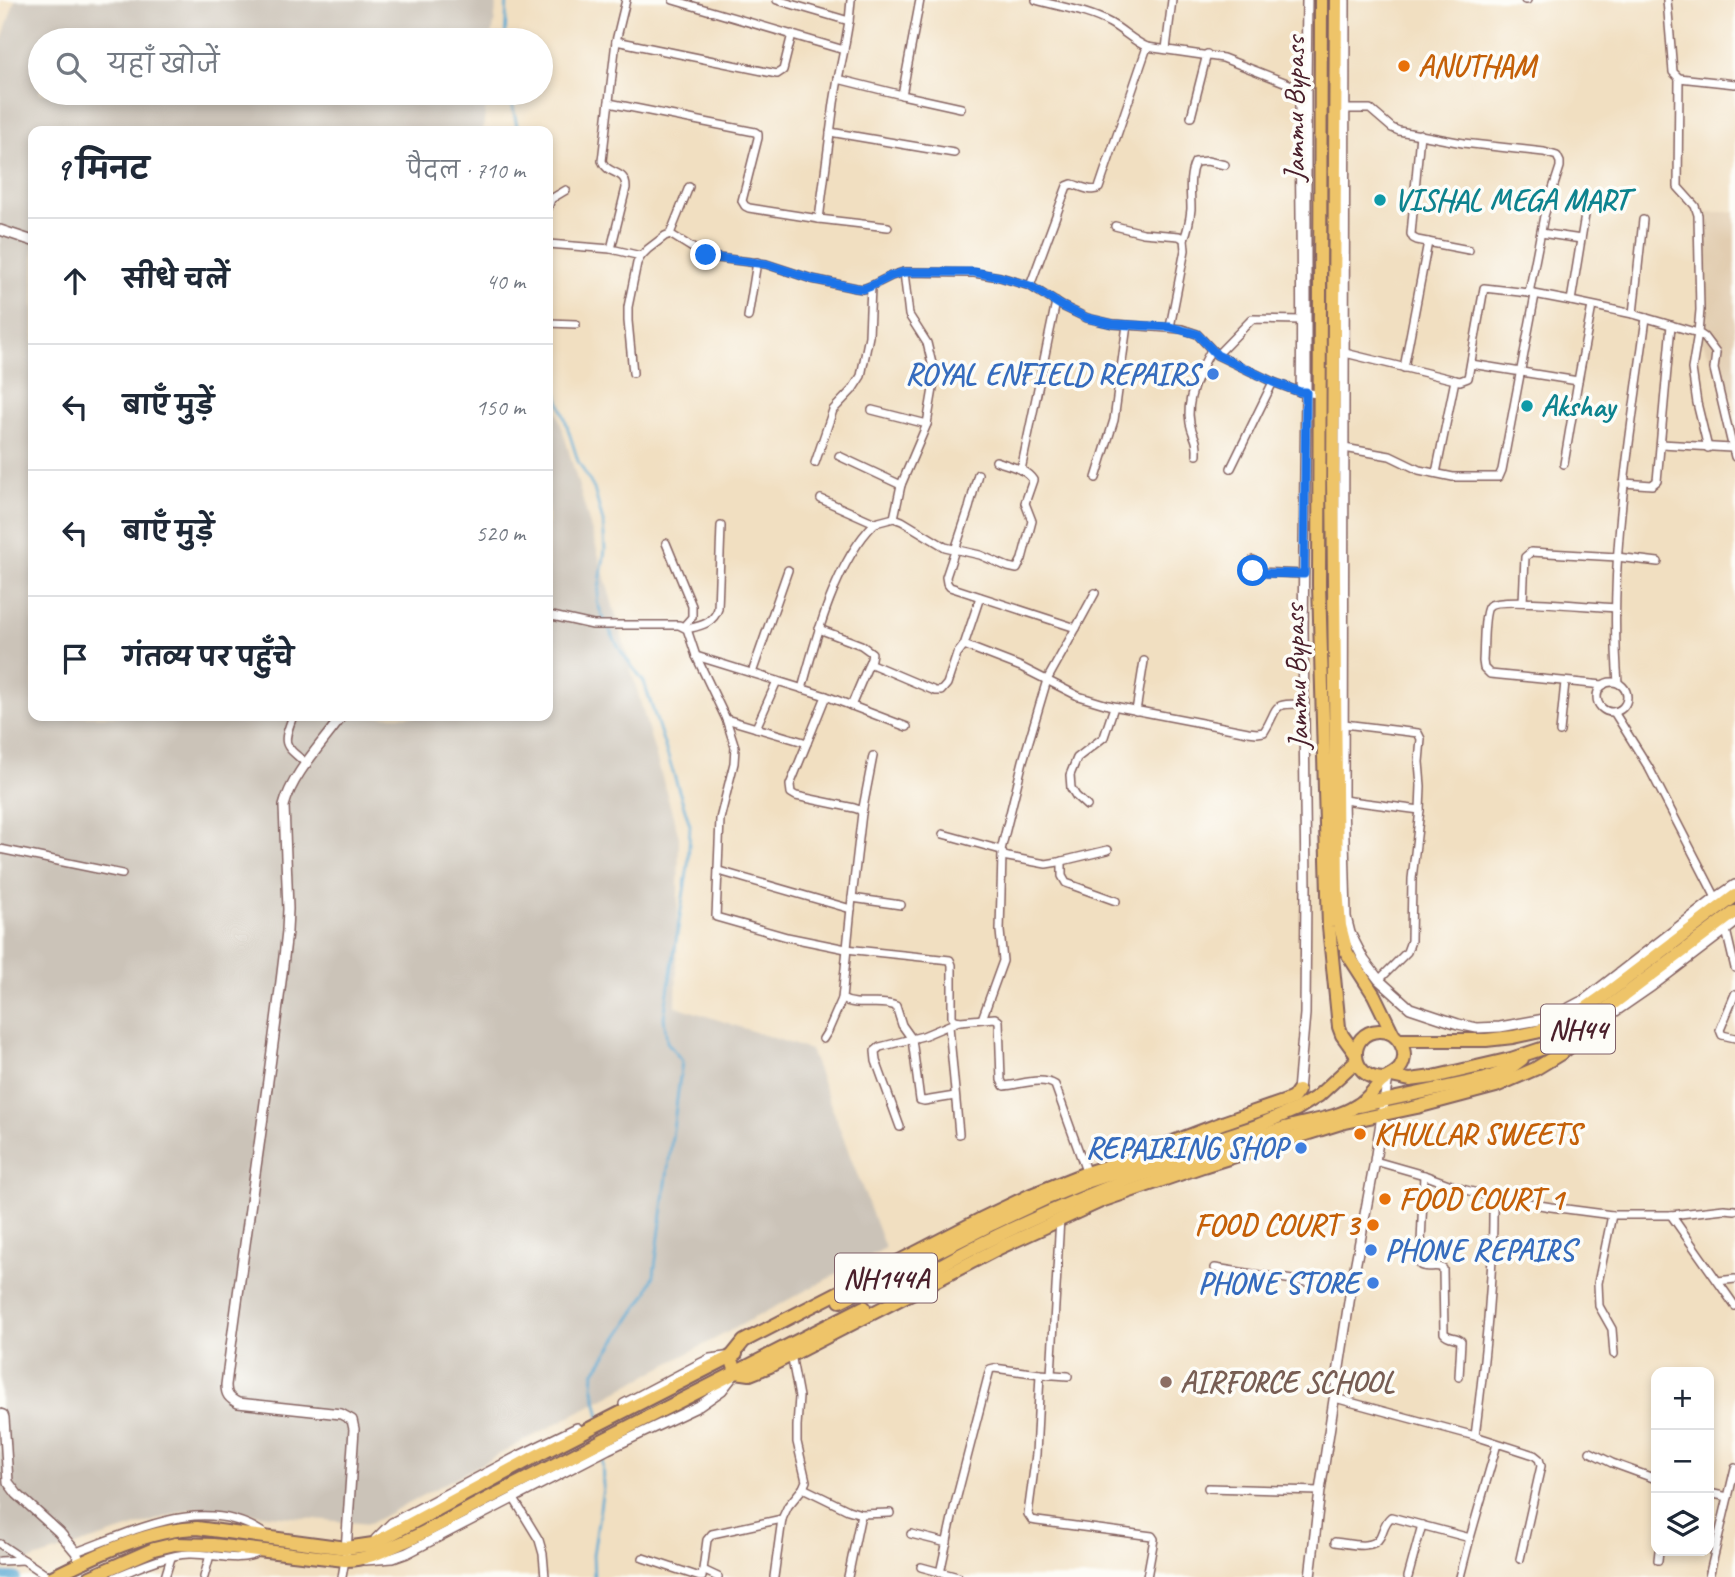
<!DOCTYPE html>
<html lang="hi">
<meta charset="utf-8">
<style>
body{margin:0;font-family:Caveat,"Playpen Sans Deva",sans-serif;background:#f6f6f7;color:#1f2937}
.controls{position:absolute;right:21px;bottom:21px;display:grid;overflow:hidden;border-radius:14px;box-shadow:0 4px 10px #0003}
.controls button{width:63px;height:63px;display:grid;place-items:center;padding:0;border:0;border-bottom:2px solid #e0e1e3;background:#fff;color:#1f2937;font:35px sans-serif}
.stop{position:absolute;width:21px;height:21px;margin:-16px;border:5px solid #1a73e8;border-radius:50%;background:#fff}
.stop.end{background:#1a73e8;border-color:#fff;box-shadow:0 2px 7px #0008}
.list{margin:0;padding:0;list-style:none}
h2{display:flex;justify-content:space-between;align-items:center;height:91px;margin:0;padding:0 28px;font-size:30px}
h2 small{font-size:23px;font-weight:400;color:#747a83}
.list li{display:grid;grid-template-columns:46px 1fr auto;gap:21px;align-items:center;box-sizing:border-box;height:126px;padding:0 28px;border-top:2px solid #e0e1e3}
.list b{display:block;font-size:26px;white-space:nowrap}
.list em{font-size:23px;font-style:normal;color:#747a83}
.icon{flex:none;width:38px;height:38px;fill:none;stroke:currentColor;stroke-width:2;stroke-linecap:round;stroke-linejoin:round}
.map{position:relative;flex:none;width:1735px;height:1577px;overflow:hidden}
.search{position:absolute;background:#fff;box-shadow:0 4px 10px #0003;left:28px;top:28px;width:525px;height:77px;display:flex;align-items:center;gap:18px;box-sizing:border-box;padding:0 24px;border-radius:38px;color:#747a83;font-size:26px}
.panel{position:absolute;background:#fff;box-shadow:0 4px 10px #0003;left:28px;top:126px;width:525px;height:595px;border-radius:14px}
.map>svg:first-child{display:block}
</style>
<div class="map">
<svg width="1735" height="1577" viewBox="0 0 1735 1577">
<rect width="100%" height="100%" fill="#fdfcf7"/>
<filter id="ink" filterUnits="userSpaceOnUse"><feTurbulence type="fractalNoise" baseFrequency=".0143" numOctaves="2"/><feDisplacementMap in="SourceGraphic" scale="14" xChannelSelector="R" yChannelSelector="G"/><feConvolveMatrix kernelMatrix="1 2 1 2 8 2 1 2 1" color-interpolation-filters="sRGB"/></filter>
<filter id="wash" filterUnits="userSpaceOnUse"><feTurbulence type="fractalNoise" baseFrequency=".00686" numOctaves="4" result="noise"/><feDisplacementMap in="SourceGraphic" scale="28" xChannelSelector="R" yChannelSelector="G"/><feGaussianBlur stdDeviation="1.57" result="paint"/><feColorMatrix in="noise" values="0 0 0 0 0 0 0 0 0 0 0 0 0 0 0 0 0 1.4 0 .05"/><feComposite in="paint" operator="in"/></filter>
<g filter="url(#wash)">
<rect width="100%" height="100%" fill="#f1dfc1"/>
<polygon fill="#e2cdb1" points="1703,212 1735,212 1735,401 1700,338"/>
<polygon fill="#cbc3b8" points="15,0 497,0 492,40 40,40 40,93 487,93 483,131 33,131 33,716 548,716 548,386 561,424 679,837 676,1006 810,1050 885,1248 369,1524 194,1508 3,1569 0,1551 0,39 2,40"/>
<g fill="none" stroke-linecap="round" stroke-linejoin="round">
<g stroke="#59a9d3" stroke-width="2.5">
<polyline points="505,40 507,0"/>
<polyline points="510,93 518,131"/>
<polyline points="548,369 554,384 578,461 594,489 603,522 605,550 597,602 604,620 622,653 644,682 690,825 688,866 664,1017 667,1042 682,1061 654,1275 647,1293 594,1373 593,1385 600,1417"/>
<polyline points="594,1577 593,1555 603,1488 602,1455"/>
</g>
<polyline stroke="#59a9d3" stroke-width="9" points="0,1576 16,1577"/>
</g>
</g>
<g filter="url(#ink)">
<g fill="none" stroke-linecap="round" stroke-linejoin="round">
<defs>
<g id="minor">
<polyline points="673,0 844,50 838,79 902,95 920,0"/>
<polyline points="777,0 849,21 844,50"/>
<path d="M 1036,0 C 1060,7 1088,11 1110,23 C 1123,30 1133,41 1147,47 L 1223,58 L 1302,89"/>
<polyline points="1525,0 1527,0"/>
<polyline points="1667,0 1673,72 1679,78 1735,84"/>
<polyline points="849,21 851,0"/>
<polyline points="616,41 777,74 783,70 792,34"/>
<polyline points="1166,49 1172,0"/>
<polyline points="1679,78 1678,187 1695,206 1698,215 1700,310 1698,333 1704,337 1716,353 1714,369 1733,449"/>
<polyline points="838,79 834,103 819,219 888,227"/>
<path d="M 1299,88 C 1299,189 1302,291 1300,392"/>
<polyline points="902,95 961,108"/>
<polyline points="609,103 755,132 758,134 758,138 742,201 745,206 749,208 819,219"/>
<polyline points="1344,109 1370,109 1392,128 1399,131 1463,143 1544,152 1557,156 1560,162 1560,167 1544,216 1529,293"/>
<polyline points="1191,117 1207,54"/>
<polyline points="830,132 954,153"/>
<polyline points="1420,134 1411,234 1413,238 1417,240 1469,250"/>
<polyline points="548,208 551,199 566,190"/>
<polyline points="1115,226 1143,233 1179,236 1184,239 1185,250 1170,327"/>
<polyline points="1541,233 1581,239"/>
<polyline points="670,234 689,187"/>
<path d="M 1184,239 C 1188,229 1190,220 1191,209 C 1191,193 1188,177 1195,162 L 1207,161 L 1225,165"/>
<polyline points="548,244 611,249 641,256"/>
<path d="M 611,249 L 626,188 C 626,169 608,176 602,161 L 616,41 L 626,0"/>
<path d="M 1030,286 L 1067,186 L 1072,184 C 1080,186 1092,193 1099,188 L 1147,47"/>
<polyline points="1571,301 1585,215"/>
<polyline points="1633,314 1643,220"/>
<polyline points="748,317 757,262"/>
<polyline points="548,323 576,324"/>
<polyline points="1345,353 1455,380 1436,473"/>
<polyline points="1217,355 1252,319 1302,320"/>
<polyline points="1471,364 1578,381"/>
<polyline points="1404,368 1428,242"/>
<polyline points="633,373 628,321 628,307 637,263 641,256 648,249 665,236 670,234 699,252 706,255 718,258 766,264 812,279 856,288 863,289 871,286 891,276 904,272 974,273 1000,277 1030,286 1062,306 1087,318 1113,324 1182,329 1197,334 1217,355 1273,382 1300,392 1319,394"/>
<polyline points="1455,380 1460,381 1468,378 1484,288 1529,293 1571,301 1633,314 1698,333 1692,369 1697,403 1708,448"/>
<polyline points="872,410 927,424"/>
<polyline points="1661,444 1731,448 1733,449 1735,457"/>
<polyline points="1344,448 1390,456 1419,470 1453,477 1499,477 1502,470 1535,295"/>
<path d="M 1197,455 C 1198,438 1193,438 1190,423 C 1185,398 1200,371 1211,350"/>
<polyline points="839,456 901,485"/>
<polyline points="815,463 833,410 852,390 861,376 869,336 871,286"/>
<polyline points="1564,464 1578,381 1592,306"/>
<polyline points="1231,468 1273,382"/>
<polyline points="1021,470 1056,302"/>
<polyline points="978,474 969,508 946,577 947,583 950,587 1076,628 1095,593"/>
<polyline points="1096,478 1114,420 1127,325"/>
<polyline points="1624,483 1652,485 1657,481 1671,325"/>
<path d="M 821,499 L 875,523 L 894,518 L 902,521 L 945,547 L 980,555 L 1008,567 L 1017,569 L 1022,559 L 1032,521 L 1025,503 L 1033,480 C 1025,468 1009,466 996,461"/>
<polyline points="894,518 901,485 927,424 934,383 934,372 927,343 909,315 904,272"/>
<polyline points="666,543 692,606 692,617 684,626"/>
<polyline points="1253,560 1251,569 1256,572 1304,574"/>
<polyline points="1523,602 1525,557 1531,552 1617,557 1658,562"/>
<path d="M 548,615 L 593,625 L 679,625 L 687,629 L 696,656 L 726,719 L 735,747 L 734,763 L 720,819 L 716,917 L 787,937 L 846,949 L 950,960 L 952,965 L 952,1017 L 955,1020 L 960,1021 L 995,1018 L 999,1021 L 1001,1080 L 1004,1086 C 1020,1085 1041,1076 1055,1085 L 1087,1174"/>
<polyline points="1076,628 1047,680 1023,761 1001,850 1004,856 1008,857 1046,864 1058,862 1108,850"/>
<path d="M 687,629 C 700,626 713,624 718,609 L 721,526"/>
<polyline points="819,629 861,645 872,653 871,659 851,706"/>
<path d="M 964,645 L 1021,667 L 1078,696 L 1108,705 L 1248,732 L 1257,733 L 1264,732 C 1280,707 1269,703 1304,704"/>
<polyline points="696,656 826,696 807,743 726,719"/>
<polyline points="869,663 935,691 941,691 947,684 957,654 964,645 980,597"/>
<polyline points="752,673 788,570"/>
<circle cx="1612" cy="697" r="15"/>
<path d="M 1618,683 C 1608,561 1630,439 1646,318"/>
<path d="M 1603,685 L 1490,674 L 1484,668 L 1483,661 C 1484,651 1483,613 1489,606 C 1497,597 1597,607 1615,608"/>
<path d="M 802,689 C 816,637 836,561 875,523"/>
<polyline points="826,696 907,727"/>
<polyline points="1136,711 1144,661"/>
<polyline points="1614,712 1649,768 1716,898"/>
<path d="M 293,716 C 282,745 283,744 307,764"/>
<polyline points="1344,724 1418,733 1421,739 1419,762 1421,786 1420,810 1412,879 1411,941 1407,952 1379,980"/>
<polyline points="756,728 777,681"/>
<polyline points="1560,732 1565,682"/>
<polyline points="807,743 790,785 791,793 796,796 854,808 860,810 862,813 852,898 901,905"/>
<polyline points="1343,800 1420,810"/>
<polyline points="1087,806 1076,796 1071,788 1070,775 1077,758 1104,737 1114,707"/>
<polyline points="862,813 873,756"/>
<polyline points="943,834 1001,850"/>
<polyline points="0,849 122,874"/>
<polyline points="1062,861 1062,876 1066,883 1116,901"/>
<polyline points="719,871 851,909"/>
<path d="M 852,898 L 842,999 C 858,1008 880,999 896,1006 L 902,1025 L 912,1039 L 920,1100 L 924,1101 L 955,1096"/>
<polyline points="1726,930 1735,968"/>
<polyline points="1735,994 1720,1030 1722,1035 1735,1038"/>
<polyline points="982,1019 1003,961 1000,931 1002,854"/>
<polyline points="949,1026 959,1134"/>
<polyline points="823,1039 828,1031 842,999"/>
<polyline points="900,1127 876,1061 875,1051 880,1047 923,1036 959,1021"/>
<polyline points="1375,1161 1424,1175 1462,1189 1493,1197 1551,1207 1612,1215 1671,1215 1724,1209 1735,1210"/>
<path d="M 1424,1175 L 1420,1265 C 1427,1270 1437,1263 1443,1269 L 1444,1333 C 1449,1339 1456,1336 1461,1341 L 1459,1377"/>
<polyline points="1612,1215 1598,1283 1599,1306 1612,1329 1614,1354"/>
<polyline points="1671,1215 1735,1306"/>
<polyline points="1215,1268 1351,1289"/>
<polyline points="1718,1281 1735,1279"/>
<polyline points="1040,1374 1036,1454 1028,1514 1032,1520 1037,1521 1152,1536 1154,1539 1147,1577"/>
<polyline points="1051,1375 1060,1218"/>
<polyline points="1335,1398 1475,1436 1534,1455 1539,1459 1541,1466 1520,1559"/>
<path d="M 1475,1436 C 1485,1357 1494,1277 1493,1197"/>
<polyline points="1590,1452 1612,1463 1656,1479"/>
<polyline points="803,1488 848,1510 861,1514 890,1513"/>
<polyline points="1208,1488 1320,1491"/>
<polyline points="1709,1493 1728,1497"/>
<polyline points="514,1499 539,1540 543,1554 545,1577"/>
<polyline points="911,1534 947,1543"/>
<path d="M 1335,1542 C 1347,1543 1373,1551 1380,1537 C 1384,1529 1384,1523 1391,1517 L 1470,1538"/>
<polyline points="0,1544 49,1577"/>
<path d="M 76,1552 C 135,1531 205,1493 265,1534"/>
<polyline points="643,1558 700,1577"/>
<polyline points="1658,1560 1659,1551"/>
<polyline points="0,1561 24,1560"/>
<polyline points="921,1567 958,1577"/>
<polyline points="703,1570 718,1577"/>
<polyline points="940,1573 955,1504 990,1369 994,1368 1040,1374 1068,1376"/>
<path d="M 115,1577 C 138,1568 164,1555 189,1554 C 213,1553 239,1564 260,1552"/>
<polyline points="165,1577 171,1558"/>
<polyline points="204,1577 210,1555"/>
<polyline points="342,1577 345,1560"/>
<polyline points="702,1577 707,1540 712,1534 782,1519"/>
<polyline points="774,1577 782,1519 788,1506 803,1488 806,1481 797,1442 797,1426 799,1397 791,1354"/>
<polyline points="848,1577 861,1514"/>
<polyline points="1408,1577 1422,1525"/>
<polyline points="1460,1577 1470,1538 1497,1444"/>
<polyline points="1709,1577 1735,1468"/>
</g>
<g id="tertiary">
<polyline points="1345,0 1343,800 1346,917 1350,933 1364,960 1379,980 1410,1008 1458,1024 1477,1028 1500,1027 1550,1018 1580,1002"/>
<polyline points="0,230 33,241"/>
<path d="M 342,716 C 323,743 292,774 284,806 L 288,909 L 287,931 C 270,1083 245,1233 226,1385 C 226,1395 229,1398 238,1403 L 341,1414 L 352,1420 L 354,1429 L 346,1551"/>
<polyline points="1579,1004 1716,898 1735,885"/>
<polyline points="1587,1031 1652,986 1735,923"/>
<polyline points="1298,1091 1305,1014 1306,887 1303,629 1306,392 1306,90 1307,0"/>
<polyline points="624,1404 700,1364 710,1359 725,1357"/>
<polyline points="0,1414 3,1415 4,1418 8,1482 17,1494 59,1532 76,1552 80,1563"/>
<polyline points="376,1539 392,1523 517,1457 577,1428"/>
<polyline points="365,1560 393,1558 407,1553 608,1449 699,1406 722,1390 733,1376"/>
<polyline points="1310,1577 1320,1491 1351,1289 1375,1161 1388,1077"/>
</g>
<g id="trunk">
<polyline points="1321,0 1319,585 1329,927 1339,1027 1342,1035 1355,1053"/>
<polyline points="1336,0 1333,479 1337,890 1340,926 1347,953 1374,995 1393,1034"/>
<polyline points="1399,1040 1486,1040 1513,1037 1536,1032 1565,1023 1605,995 1735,896"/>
<polyline points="1391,1076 1410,1080 1433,1077 1511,1059 1547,1047 1569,1035 1598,1015 1735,912"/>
<polyline points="1298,1091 1293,1098 1286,1101 1225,1122 1118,1163 1086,1173 1031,1195 981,1219 744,1341 731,1357 736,1372 750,1374 770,1366 1001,1247 1101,1201 1203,1166 1341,1123 1417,1107 1496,1086 1535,1069 1563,1052 1592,1029"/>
<polyline points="1359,1106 1485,1079 1506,1071 1522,1059"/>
<path d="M 890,1294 C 916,1279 942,1264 969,1250 C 1019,1224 1071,1202 1124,1181 C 1142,1174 1161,1169 1179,1163 C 1215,1151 1250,1139 1285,1128 C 1308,1121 1336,1119 1356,1106 C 1366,1101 1372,1092 1379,1084 C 1385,1077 1394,1076 1400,1068 C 1411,1053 1398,1030 1379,1031 C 1347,1032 1348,1079 1384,1079"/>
<polyline points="840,1301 992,1224 1045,1199 1089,1181 1254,1127 1297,1109 1318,1096 1356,1061"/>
<path d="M 52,1577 C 94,1556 150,1529 197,1528 L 346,1548 L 373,1544 L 540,1454 L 736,1354"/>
<path d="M 90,1577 L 154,1549 L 175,1544 L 213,1545 L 345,1560 C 368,1560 389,1548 410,1539 C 444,1523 476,1504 509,1488 C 628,1428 746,1367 864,1307"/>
</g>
</defs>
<use href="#minor" stroke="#846260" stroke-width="10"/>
<use href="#tertiary" stroke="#846260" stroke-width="12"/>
<use href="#trunk" stroke="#846260" stroke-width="16"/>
<use href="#minor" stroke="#fff" stroke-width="7"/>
<use href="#tertiary" stroke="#fff" stroke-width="9"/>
<use href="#trunk" stroke="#eec469" stroke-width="12"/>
</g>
</g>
<g fill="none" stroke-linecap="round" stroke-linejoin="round" filter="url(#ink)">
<polyline stroke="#1a73e8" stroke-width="9" points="706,255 718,258 766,264 812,279 856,288 863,289 871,286 891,276 904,272 974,272 1000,277 1030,286 1062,306 1087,318 1113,324 1170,327 1197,334 1217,355 1273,382 1300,392 1306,392 1304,574 1261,573 1253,571"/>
</g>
<g fill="#e8710a" stroke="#fdfcf7" stroke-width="2.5">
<circle cx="1404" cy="66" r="7"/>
<circle cx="1360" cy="1134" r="7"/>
<circle cx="1385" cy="1199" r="7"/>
<circle cx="1373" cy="1225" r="7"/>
</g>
<g fill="#0f9aa8" stroke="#fdfcf7" stroke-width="2.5">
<circle cx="1380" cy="200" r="7"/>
<circle cx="1527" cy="406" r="7"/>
</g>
<g fill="#3f7fe0" stroke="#fdfcf7" stroke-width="2.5">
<circle cx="1213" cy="374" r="7"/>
<circle cx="1301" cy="1148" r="7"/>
<circle cx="1371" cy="1250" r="7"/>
<circle cx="1373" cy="1283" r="7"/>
</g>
<circle fill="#8d6e63" stroke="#fdfcf7" stroke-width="2.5" cx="1166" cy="1382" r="7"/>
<g text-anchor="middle" stroke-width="7" stroke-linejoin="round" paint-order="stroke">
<g fill="#fdfcf7" stroke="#806168" stroke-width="2">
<rect x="1541" y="1004.5" width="74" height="49" rx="5"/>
<rect x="835" y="1253.5" width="102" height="49" rx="5"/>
</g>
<g font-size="28" font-weight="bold" fill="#4a1f2b">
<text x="1578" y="1039">NH44</text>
<text x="886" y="1288">NH144A</text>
</g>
<g font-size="30" font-weight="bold" fill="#c56008" stroke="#fdfcf7" text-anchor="start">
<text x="1418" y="76">ANUTHAM</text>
<text x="1374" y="1144">KHULLAR SWEETS</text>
<text x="1399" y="1209">FOOD COURT 1</text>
<text x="1359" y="1235" text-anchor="end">FOOD COURT 3</text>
</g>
<g font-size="30" fill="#4a1f2b" stroke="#fdfcf7">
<text transform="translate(1294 109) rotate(-90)" y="10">Jammu Bypass</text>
<text transform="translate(1296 677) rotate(-92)" y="10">Jammu Bypass</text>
</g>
<g font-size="30" font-weight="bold" fill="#0d838f" stroke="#fdfcf7" text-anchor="start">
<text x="1394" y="210">VISHAL MEGA MART</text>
<text x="1541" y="416">Akshay</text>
</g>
<g font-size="30" font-weight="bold" fill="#366cbe" stroke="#fdfcf7" text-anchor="end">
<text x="1199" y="384">ROYAL ENFIELD REPAIRS</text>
<text x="1287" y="1158">REPAIRING SHOP</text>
<text x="1385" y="1260" text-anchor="start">PHONE REPAIRS</text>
<text x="1359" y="1293">PHONE STORE</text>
</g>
<g font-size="30" font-weight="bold" fill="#785e54" stroke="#fdfcf7" text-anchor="start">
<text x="1180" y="1392">AIRFORCE SCHOOL</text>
</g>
</g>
</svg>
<div class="controls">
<button>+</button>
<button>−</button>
<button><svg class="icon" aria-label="layers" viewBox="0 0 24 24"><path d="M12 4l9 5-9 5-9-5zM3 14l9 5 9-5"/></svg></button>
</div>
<div class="stop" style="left:1253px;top:571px"></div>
<div class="stop end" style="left:706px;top:255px"></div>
<div class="search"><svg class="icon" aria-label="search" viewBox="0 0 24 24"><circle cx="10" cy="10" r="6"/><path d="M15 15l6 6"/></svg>यहाँ खोजें</div>
<section class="panel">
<h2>9 मिनट<small>पैदल · 710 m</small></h2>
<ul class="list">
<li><svg class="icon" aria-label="ahead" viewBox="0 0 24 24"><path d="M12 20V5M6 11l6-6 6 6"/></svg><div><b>सीधे चलें</b></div><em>40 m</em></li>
<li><svg class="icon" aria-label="left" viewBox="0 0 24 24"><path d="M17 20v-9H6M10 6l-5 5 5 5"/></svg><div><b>बाएँ मुड़ें</b></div><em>150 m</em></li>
<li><svg class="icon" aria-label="left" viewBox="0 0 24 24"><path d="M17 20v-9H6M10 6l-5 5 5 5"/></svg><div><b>बाएँ मुड़ें</b></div><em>520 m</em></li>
<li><svg class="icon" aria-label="arrive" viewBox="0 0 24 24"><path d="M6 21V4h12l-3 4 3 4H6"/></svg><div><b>गंतव्य पर पहुँचे</b></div></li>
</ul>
</section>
</div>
